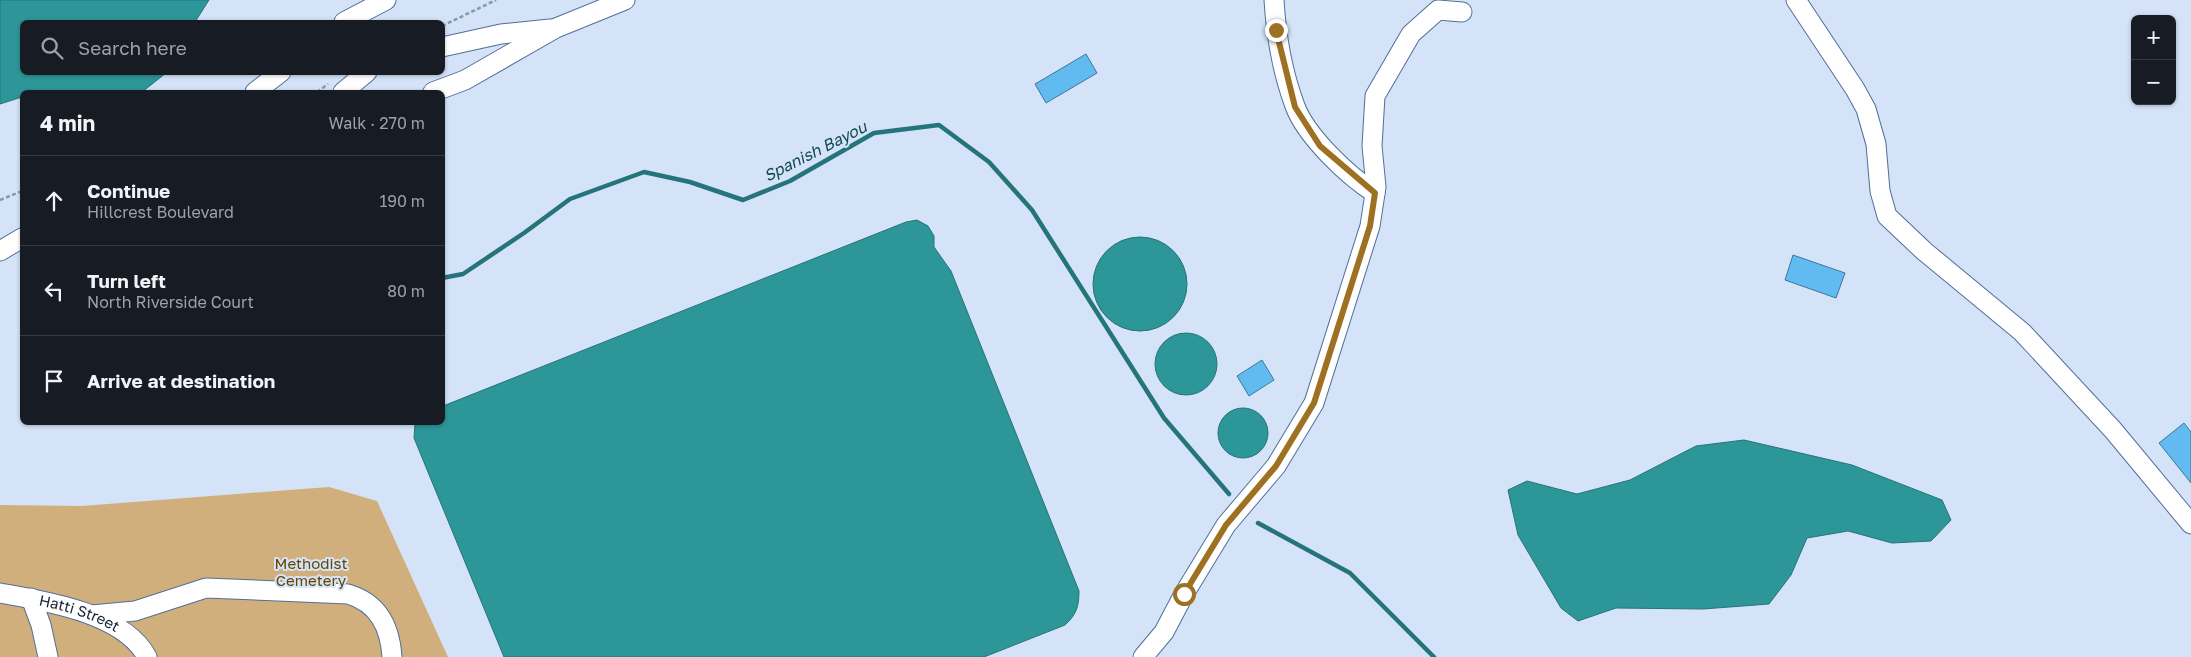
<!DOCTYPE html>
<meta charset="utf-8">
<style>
body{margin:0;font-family:"Golos Text",sans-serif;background:#20242c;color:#f1f3f6}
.controls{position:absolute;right:15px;top:15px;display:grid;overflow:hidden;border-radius:8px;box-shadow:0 1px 4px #0004}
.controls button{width:45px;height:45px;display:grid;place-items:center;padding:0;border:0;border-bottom:1px solid #363941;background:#171b24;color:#f1f3f6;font:25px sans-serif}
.stop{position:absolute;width:15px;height:15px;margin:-11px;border:4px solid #9e7122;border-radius:50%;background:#fff}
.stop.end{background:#9e7122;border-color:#fff;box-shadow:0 1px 5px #0008}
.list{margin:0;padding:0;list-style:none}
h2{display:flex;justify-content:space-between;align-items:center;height:65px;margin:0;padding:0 20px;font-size:21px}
h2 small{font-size:16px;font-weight:400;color:#9ea1a6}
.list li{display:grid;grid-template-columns:32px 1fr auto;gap:15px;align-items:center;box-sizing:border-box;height:90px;padding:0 20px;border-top:1px solid #363941}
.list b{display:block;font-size:19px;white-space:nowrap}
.list p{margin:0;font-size:16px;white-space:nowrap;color:#9ea1a6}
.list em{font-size:16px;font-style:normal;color:#9ea1a6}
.icon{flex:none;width:28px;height:28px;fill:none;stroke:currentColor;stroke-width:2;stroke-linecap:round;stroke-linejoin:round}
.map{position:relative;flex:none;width:2191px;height:657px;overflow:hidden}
.search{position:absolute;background:#171b24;box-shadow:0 1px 4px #0004;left:20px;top:20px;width:425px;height:55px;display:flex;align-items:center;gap:12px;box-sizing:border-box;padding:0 18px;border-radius:8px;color:#9ea1a6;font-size:19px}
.panel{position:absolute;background:#171b24;box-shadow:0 1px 4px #0004;left:20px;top:90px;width:425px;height:335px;border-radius:8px}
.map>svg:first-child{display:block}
</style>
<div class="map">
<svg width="2191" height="657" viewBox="0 0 2191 657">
<rect width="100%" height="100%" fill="#d4e3f7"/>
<polygon fill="#d1af7d" points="329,487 377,501 448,657 0,657 0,505 82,506"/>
<g fill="#2d9698" stroke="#26747b">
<polygon points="0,0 209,0 195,22 22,22 22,72 166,73 142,92 22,92 22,97 0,104"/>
<path d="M 917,220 L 928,226 L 934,236 L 934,247 L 951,271 L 1079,591 C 1079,607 1076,615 1065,625 L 984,657 L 504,657 L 414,438 L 415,423 L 442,422 L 443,406 L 906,222 Z"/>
<circle cx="1140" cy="284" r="47"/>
<circle cx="1186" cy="364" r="31"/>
<circle cx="1243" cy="433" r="25"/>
<polygon points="1744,440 1852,465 1942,500 1951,520 1931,541 1892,543 1848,531 1807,538 1791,575 1769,604 1703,609 1616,608 1578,621 1561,608 1518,535 1508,490 1527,481 1577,494 1630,480 1696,446"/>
</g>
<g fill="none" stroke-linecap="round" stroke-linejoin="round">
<g stroke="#26747b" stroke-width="4.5">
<polyline points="442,278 463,274 524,233 570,199 644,172 690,182 743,200 790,181 874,133 939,125 989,162 1032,210 1164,418 1229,494"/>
<polyline points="1258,523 1350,573 1434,657"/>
</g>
</g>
<g fill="#61bbf0" stroke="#3f7798">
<polygon points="1086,54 1097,73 1046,103 1035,84"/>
<polygon points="1793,255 1845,273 1836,298 1785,280"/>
<polygon points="1262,360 1274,380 1249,396 1237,376"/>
<polygon points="2184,423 2191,432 2191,483 2159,443"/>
</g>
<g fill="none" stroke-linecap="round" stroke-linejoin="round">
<defs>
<g id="minor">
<path d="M 1274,0 C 1276,34 1283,74 1295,106 C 1306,136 1348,176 1375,193"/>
<polyline points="1796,0 1855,89 1866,109 1876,144 1880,191 1887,216 1924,251 2022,332 2113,430 2191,524"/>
<polyline points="344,22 386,0"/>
<polyline points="442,47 501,34 550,29"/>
<polyline points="255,92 281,72"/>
<polyline points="343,92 367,72"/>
<polyline points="433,92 465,80 556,28 625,0"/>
<polyline points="0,251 22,238"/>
<path id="s1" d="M 0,593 C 45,601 124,613 147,657"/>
<polyline points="31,598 41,625 48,657"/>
<path d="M 92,615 L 135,611 L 206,588 L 348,594 C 378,603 390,626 392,657"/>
<polyline points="1143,657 1164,632 1184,594 1226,525 1276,466 1314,403 1370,226 1376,187 1372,146 1375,96 1411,34 1438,10 1462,12"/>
</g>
</defs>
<use href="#minor" stroke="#506f9b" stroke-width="21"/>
<g stroke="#8897aa" stroke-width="2.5" stroke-dasharray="4 2.5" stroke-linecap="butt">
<polyline points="442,26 496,0"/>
<polyline points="317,92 328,84"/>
<polyline points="0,200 22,191"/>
</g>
<use href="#minor" stroke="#fff" stroke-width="19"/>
</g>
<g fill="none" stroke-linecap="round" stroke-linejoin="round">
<polyline stroke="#9e7122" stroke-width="6" points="1184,594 1226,525 1276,466 1314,403 1370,226 1375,193 1320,146 1295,107 1276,30"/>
</g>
<g text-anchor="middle" stroke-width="4" stroke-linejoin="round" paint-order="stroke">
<g font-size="15" fill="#654400" stroke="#d4e3f7">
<text x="311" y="569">Methodist<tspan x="311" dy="17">Cemetery</tspan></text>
</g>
<g font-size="15" fill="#172437" stroke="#d4e3f7">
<text dy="5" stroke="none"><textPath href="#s1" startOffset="82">Hatti Street</textPath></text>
</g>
<g font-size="16" font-style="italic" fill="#0f4b4c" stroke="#d4e3f7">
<text transform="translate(815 151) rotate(-27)" y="6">Spanish Bayou</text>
</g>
</g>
</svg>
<div class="controls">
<button>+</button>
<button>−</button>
</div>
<div class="stop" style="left:1184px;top:594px"></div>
<div class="stop end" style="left:1276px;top:30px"></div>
<div class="search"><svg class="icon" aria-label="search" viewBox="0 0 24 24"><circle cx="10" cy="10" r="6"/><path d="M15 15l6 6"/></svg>Search here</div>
<section class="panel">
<h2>4 min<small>Walk · 270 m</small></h2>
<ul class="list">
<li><svg class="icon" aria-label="ahead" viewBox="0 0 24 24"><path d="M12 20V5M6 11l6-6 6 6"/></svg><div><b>Continue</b><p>Hillcrest Boulevard</p></div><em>190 m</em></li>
<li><svg class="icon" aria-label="left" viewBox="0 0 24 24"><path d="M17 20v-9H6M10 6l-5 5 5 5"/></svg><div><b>Turn left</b><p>North Riverside Court</p></div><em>80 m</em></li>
<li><svg class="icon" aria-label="arrive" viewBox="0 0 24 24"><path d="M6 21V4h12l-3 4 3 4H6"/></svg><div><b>Arrive at destination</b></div></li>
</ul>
</section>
</div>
